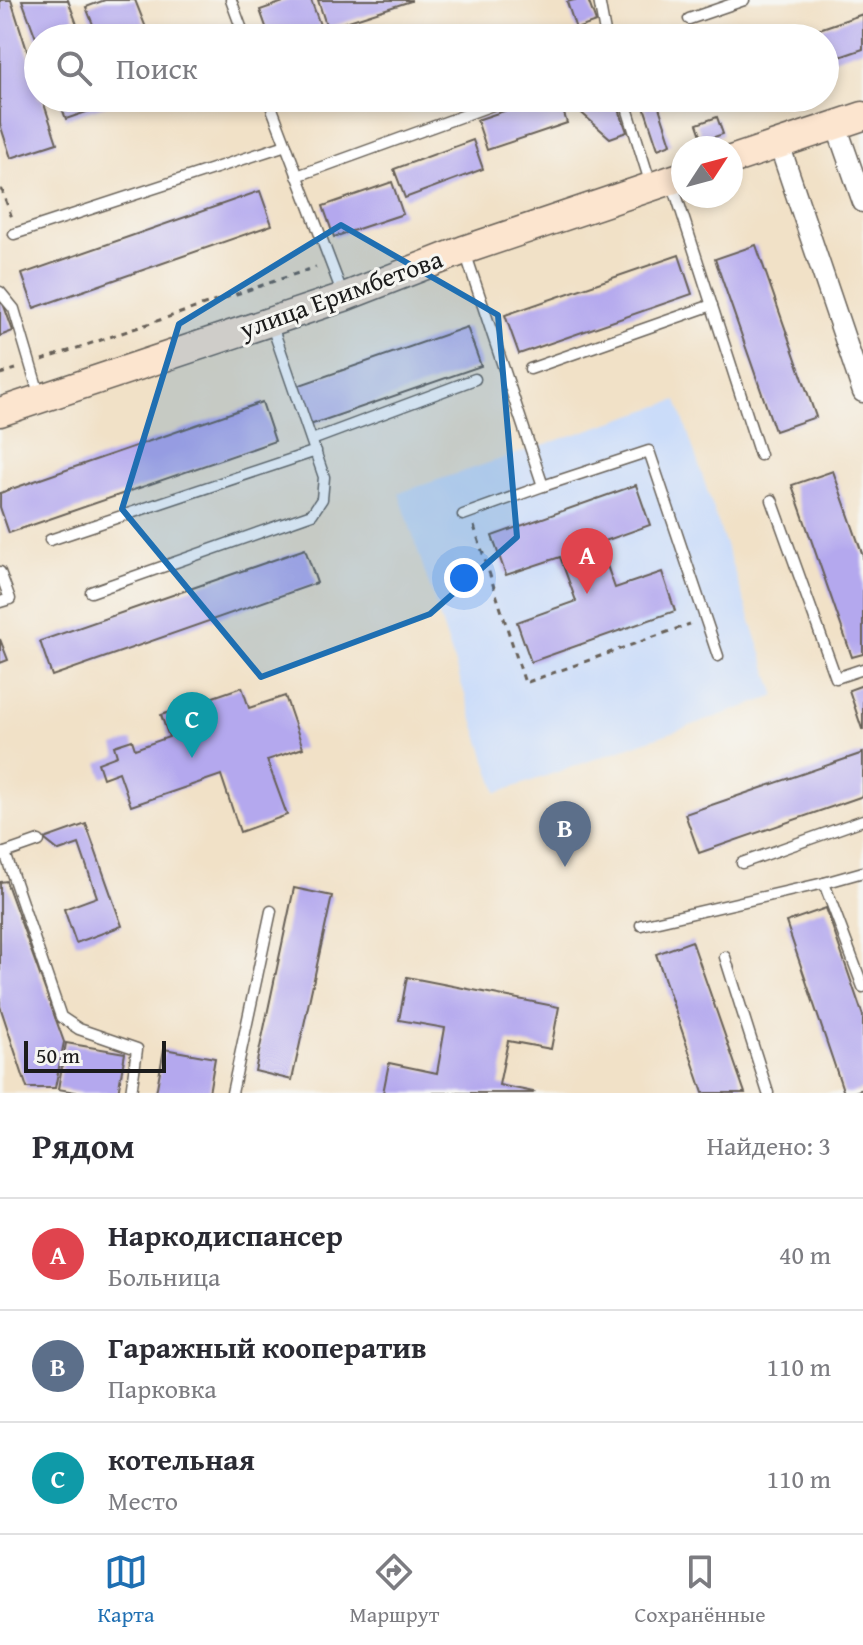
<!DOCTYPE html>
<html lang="ru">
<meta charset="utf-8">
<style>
body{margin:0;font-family:"Gentium Book Plus",serif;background:#f2f2f3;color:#2b2b33}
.compass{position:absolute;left:671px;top:136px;width:72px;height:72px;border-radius:50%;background:#fff;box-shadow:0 4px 12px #0003;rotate:54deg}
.scale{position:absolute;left:24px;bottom:20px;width:142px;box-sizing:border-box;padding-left:8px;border:4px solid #1c1c1c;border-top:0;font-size:22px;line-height:28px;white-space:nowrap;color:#1c1c1c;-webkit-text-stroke:6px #f6f6f2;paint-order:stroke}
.you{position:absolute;left:464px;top:578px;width:28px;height:28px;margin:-20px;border:6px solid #fff;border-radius:50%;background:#1a73e8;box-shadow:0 0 0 12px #1a73e833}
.badge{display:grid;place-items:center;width:52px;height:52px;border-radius:50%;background:#1f6fb2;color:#fff;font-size:26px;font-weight:700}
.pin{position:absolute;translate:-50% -66px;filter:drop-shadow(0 2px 4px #0008)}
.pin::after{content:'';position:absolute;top:42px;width:28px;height:24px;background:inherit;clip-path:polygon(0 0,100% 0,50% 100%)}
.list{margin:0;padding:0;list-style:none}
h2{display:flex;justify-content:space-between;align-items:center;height:104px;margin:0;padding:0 32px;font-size:34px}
h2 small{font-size:26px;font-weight:400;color:#7c7c81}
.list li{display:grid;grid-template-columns:52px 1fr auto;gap:24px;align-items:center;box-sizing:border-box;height:112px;padding:0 32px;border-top:2px solid #e1e1e2}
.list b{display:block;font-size:30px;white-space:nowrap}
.list p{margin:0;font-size:26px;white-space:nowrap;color:#7c7c81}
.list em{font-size:26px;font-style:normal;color:#7c7c81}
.icon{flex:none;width:44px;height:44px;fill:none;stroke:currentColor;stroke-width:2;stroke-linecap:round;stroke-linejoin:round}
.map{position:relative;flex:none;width:863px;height:1093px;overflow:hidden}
.search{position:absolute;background:#fff;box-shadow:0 4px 12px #0003;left:24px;right:24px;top:24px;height:88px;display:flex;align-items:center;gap:20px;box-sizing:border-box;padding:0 28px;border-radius:44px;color:#7c7c81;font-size:30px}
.sheet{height:440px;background:#fff}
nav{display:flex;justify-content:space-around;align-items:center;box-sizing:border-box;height:112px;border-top:2px solid #e1e1e2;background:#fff;font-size:22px;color:#7c7c81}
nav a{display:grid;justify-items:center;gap:4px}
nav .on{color:#1f6fb2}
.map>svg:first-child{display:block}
</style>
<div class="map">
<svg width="863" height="1093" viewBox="0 0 863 1093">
<rect width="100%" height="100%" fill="#f6f6f2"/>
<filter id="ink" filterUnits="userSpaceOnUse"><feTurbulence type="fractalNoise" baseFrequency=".0125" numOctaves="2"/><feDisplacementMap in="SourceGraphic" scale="16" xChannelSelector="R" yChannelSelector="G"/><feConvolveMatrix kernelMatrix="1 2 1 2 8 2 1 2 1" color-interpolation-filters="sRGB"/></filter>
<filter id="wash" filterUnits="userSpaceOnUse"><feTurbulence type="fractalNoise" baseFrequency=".006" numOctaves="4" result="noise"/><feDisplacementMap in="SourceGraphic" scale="32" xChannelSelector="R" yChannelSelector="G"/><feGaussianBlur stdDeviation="1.8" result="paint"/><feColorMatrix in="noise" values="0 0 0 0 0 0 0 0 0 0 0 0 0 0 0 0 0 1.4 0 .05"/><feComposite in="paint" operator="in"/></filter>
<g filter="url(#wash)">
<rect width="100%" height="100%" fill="#f1e1c7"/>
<polygon fill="#cadcf9" points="677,400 776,696 497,793 399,493"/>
<g id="blocks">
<g fill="#b4a8ee">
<polygon points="0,0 11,0 38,85 38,98 42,98 57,143 11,158 0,124"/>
<polygon points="22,0 68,0 82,38 96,32 86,7 105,0 135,0 150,38 36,38"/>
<polygon points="289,0 311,0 324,36 317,38 270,38 260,10"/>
<polygon points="318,0 411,0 411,1 327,28"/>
<polygon points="574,0 588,0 596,22 576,29 567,2"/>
<polygon points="863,14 863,49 825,62 825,38 793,38"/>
<polygon points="58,98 104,98 107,105 66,119"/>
<polygon points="543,98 559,98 567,123 487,150 477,120"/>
<polygon points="567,98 615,98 627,132 610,138 568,101"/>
<polygon points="641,98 656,98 671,144 658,149"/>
<polygon points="717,117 723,134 703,141 697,124"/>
<polygon points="473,140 483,169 405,198 394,169"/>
<polygon points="392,182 403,214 334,237 323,206"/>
<polygon points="260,191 272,225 34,308 22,274"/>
<polygon points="756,245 816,417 775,431 715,259"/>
<polygon points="679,255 692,294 519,354 505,315"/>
<polygon points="0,295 13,331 0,336"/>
<polygon points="467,327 481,366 307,426 294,387"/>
<polygon points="262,402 275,441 9,533 0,507 0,493"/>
<polygon points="833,471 863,556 863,654 852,657 792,485"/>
<polygon points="636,485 650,525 599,543 615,588 662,572 675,611 531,662 517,622 576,601 560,557 506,575 492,536"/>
<polygon points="305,549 317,583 52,676 40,641"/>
<polygon points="0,639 8,660 0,663"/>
<polygon points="863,685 863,729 862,729 849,690"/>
<polygon points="242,687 249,708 285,696 303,748 267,760 287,815 240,832 221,775 131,806 119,772 103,778 98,763 117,756 114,746 132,740 135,749 169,737 161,715"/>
<polygon points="863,753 863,796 699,853 685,814"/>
<polygon points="86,824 122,926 76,943 64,909 97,897 79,844 59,851 44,839"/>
<polygon points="6,881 64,1042 55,1088 27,1088 0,1006 0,882"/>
<polygon points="294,888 332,896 292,1080 255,1071"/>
<polygon points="826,908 863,1016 863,1089 852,1093 844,1093 786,922"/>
<polygon points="692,941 745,1093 703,1093 656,954"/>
<polygon points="407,977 559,1007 551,1049 508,1041 499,1085 534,1092 533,1093 383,1093 389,1063 437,1073 445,1028 399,1020"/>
<polygon points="66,1043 125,1053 118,1093 81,1093 58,1089"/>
<polygon points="164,1049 215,1058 209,1093 156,1093"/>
</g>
</g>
</g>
<g filter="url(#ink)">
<use href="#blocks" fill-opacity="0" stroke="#676158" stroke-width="2"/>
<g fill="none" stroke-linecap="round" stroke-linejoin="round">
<defs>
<g id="lane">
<polyline points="231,0 245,38"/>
<polyline points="599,0 606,38"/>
<polyline points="689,19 744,0"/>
<polyline points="268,98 343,295"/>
<polyline points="624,98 651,185"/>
<polyline points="297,176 512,98"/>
<polyline points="672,182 760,455"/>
<polyline points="14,234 286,145"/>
<polyline points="465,252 543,486"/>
<polyline points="0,292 14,309 40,397"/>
<polyline points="530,369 712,305"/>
<polyline points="312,440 475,379"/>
<polyline points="772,500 836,678 863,669"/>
<polyline points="463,515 543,486 649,451 718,656"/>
<polyline points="50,540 316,451"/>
<polyline points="0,572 10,599 0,602"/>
<polyline points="91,592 312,514 322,499 324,477 271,323"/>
<polyline points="5,853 61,1017 79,1029 137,1049 131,1093"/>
<polyline points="2,854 39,841"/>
<polyline points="742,863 863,820"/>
<polyline points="863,872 824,883 863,987"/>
<polyline points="641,925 824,883"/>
<polyline points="725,957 768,1093"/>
<polyline points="232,1093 271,911"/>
</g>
<g id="street">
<polyline points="836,125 863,202"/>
<polyline points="779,144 863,392"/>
</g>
<g id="secondary">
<polyline points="731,160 863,116"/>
<polyline points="0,412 344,297 464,250 683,176"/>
</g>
</defs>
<use href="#lane" stroke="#676158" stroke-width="13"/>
<use href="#street" stroke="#676158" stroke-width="23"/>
<use href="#secondary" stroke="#676158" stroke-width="31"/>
<g stroke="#676158" stroke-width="3" stroke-dasharray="6 6" stroke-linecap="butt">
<polyline points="0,190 2,190 12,218"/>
<polyline points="42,360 316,267"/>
<polyline points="0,374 16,369"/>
<polyline points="474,526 525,683 690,624"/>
</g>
<use href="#lane" stroke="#fff" stroke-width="10"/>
<use href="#street" stroke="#fff" stroke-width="20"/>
<use href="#secondary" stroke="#fce5cf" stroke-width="28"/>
</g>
</g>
<path fill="#1f6fb2" fill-opacity="0.2" stroke="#1f6fb2" stroke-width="6" stroke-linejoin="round" d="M 341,225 L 498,315 L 517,537 L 430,614 L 261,677 L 122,509 L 179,324 Z"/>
<g text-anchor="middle" stroke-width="6" stroke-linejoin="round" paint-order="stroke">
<g font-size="26" fill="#1c1c1c" stroke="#f6f6f2">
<text transform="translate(341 294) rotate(-20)" y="9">улица Еримбетова</text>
</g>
</g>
</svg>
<svg class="compass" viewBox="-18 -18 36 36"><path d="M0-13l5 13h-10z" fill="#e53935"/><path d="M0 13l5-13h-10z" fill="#7c7c81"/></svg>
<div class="scale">50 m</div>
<div class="you"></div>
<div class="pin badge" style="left:587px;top:594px;background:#e0444e">A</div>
<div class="pin badge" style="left:565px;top:867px;background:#5c6f8a">B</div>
<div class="pin badge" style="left:192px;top:758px;background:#0f9aa8">C</div>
<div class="search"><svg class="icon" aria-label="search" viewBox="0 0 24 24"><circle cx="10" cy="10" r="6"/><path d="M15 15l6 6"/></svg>Поиск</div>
</div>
<section class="sheet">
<h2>Рядом<small>Найдено: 3</small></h2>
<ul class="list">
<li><span class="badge" style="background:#e0444e">A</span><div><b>Наркодиспансер</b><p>Больница</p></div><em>40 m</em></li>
<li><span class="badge" style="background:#5c6f8a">B</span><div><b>Гаражный кооператив</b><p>Парковка</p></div><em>110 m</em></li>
<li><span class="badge" style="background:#0f9aa8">C</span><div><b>котельная</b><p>Место</p></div><em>110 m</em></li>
</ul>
</section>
<nav>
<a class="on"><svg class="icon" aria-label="map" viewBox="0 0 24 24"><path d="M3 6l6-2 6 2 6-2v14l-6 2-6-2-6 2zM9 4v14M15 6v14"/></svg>Карта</a>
<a><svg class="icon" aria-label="directions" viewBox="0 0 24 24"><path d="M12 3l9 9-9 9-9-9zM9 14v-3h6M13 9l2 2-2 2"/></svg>Маршрут</a>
<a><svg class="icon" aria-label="saved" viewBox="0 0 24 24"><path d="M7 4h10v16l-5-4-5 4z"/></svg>Сохранённые</a>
</nav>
